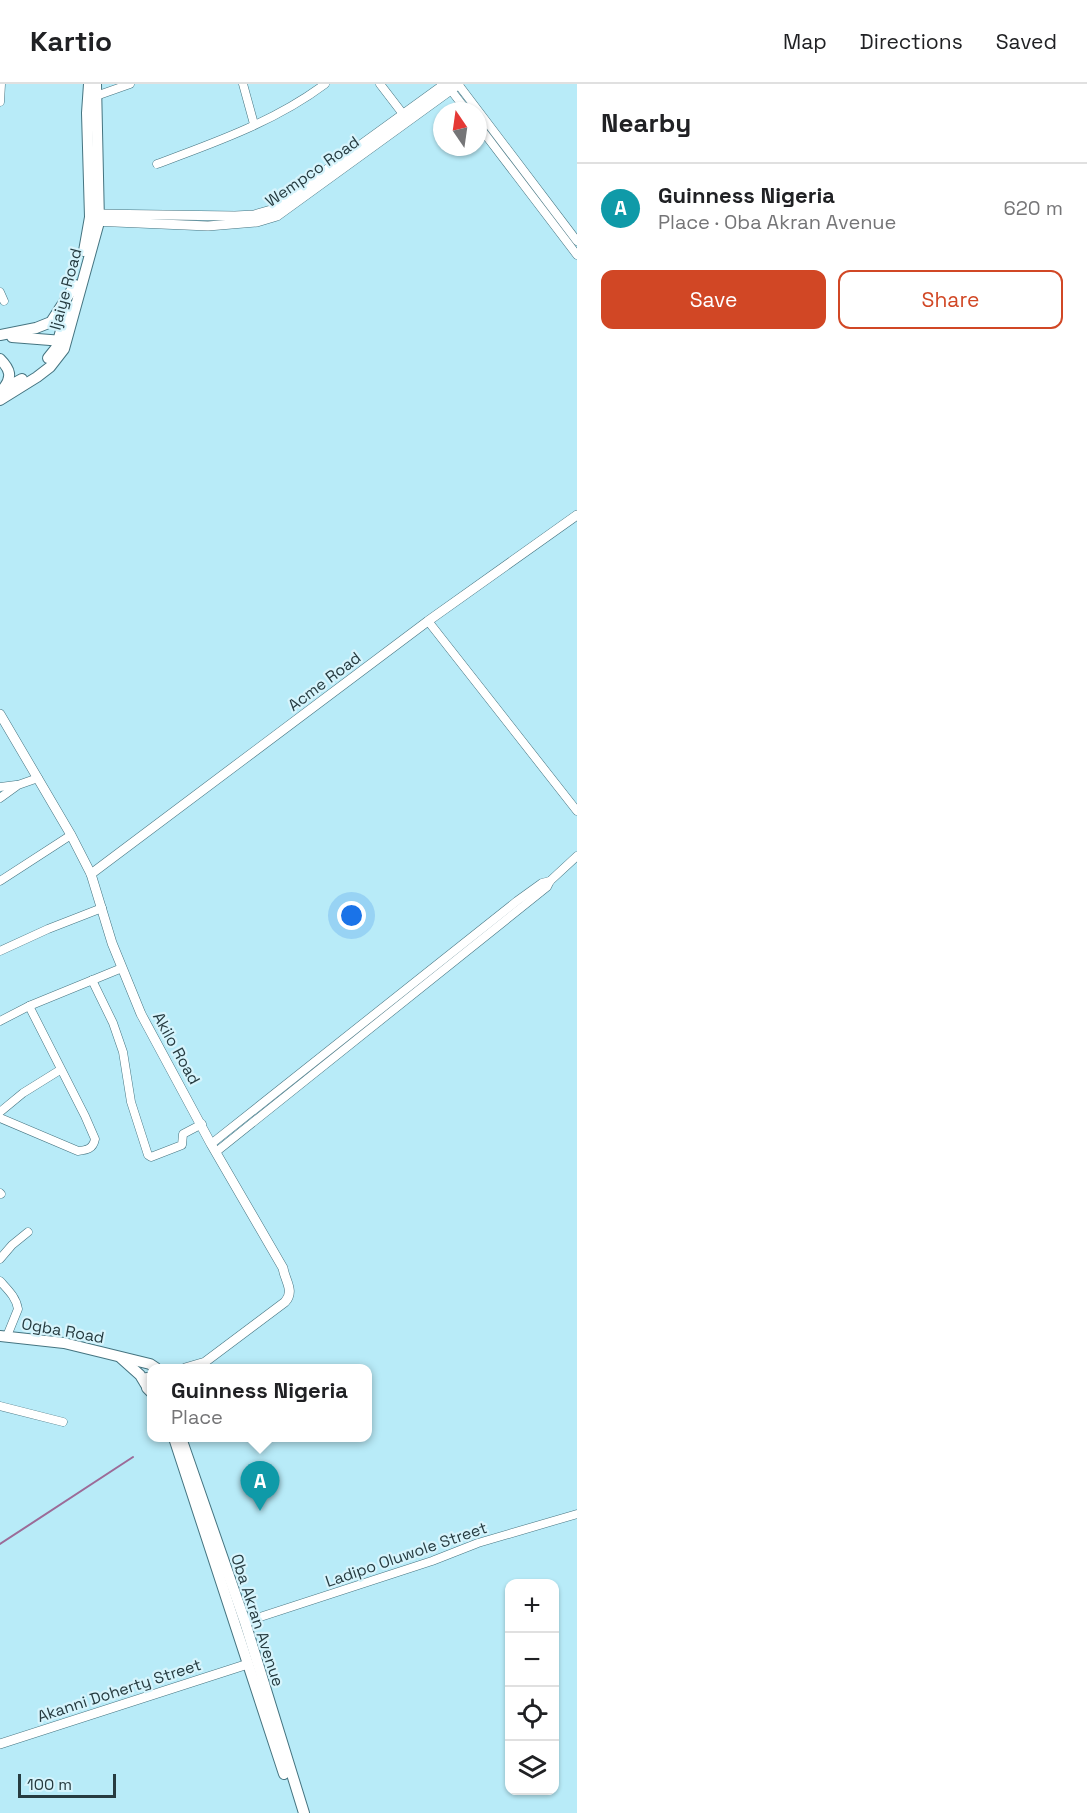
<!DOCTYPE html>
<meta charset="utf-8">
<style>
body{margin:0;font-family:"Space Grotesk",sans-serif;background:#f6f6f6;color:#202124}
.controls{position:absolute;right:18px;bottom:18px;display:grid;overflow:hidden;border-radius:12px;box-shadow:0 2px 4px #0004}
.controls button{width:54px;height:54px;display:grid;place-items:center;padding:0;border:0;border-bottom:2px solid #e0e0e0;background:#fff;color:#202124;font:30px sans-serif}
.compass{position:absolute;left:433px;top:18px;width:54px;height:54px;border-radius:50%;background:#fff;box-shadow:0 2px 4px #0004;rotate:347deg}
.scale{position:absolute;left:18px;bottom:15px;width:98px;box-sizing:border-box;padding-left:6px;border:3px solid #263b40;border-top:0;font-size:16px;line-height:21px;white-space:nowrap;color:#263b40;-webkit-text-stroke:4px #d6f4fc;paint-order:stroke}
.you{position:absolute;left:352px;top:832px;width:21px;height:21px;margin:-15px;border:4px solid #fff;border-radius:50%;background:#1a73e8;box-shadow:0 0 0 9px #1a73e833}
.badge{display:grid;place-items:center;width:39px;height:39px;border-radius:50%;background:#d14725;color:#fff;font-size:20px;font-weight:700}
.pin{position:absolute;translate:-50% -50px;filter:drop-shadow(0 2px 3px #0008)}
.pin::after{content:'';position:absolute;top:32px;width:21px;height:18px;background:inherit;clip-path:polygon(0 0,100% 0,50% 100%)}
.popup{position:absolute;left:147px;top:1280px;width:225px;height:78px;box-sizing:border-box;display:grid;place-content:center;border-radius:12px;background:#fff;filter:drop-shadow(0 2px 4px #0005);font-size:20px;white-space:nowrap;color:#757577}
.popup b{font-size:22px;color:#202124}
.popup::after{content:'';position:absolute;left:50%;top:100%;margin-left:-12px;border:12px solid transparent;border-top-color:#fff}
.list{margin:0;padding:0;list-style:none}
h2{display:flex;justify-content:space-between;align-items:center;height:78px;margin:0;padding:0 24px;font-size:26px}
h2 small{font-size:20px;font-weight:400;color:#757577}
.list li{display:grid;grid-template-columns:39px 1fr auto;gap:18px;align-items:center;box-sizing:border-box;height:90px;padding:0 24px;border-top:2px solid #e0e0e0}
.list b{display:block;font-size:22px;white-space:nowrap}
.list p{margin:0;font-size:20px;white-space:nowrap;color:#757577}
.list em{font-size:20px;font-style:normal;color:#757577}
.actions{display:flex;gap:12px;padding:18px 24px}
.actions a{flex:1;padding:14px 0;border:2px solid #d14725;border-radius:12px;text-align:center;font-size:21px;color:#d14725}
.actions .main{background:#d14725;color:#fff}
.icon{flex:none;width:33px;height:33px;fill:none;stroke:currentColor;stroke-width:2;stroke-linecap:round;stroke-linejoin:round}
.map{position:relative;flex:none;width:577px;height:1729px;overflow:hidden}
header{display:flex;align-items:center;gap:36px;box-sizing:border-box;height:84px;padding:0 30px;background:#fff;border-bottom:2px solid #e0e0e0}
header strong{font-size:28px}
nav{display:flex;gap:33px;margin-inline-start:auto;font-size:21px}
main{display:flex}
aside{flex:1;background:#fff}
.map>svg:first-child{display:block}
</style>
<header>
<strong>Kartio</strong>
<nav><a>Map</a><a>Directions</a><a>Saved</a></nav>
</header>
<main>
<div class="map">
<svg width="577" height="1729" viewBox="0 0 577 1729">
<rect width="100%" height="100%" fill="#b8ebf8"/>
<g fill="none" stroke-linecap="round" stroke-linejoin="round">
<polyline stroke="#9c6b98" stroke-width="2" points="0,1460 133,1373"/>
<defs>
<g id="minor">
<polyline points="243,0 254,40"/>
<polyline points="380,0 403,30"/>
<polyline points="458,0 577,157"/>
<polyline points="447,1 467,27"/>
<polyline points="96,12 130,0"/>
<polyline points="0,18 1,0"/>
<polyline points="478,41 577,171"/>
<path d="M 157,80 C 214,59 276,37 325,0"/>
<polyline points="0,208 4,217"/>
<polyline points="428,537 577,727"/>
<polyline points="0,703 16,701"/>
<polyline points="0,714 18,701 38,694"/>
<polyline points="0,797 71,751"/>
<polyline points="0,867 48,845 102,824"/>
<polyline points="92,896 113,939 123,968 131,1018 148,1071 151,1073 182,1061 183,1050 202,1040"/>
<polyline points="0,937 29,922 122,884"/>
<polyline points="0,1028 23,1009 60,986"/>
<path d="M 0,1034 L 78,1067 C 87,1066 93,1065 95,1055 L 85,1032 L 29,922"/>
<polyline points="211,1060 517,817 542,799 550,797"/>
<polyline points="216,1068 542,807 547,803 550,797 577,772"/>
<polyline points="0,1109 1,1110"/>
<polyline points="0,1175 12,1161 28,1148"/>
<path d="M 0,1197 C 8,1206 16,1213 18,1225 L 7,1252"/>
<polyline points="0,1322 63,1338"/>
<polyline points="245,1538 432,1477 478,1459 577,1430"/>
</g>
<g id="tertiary">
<polyline points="93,130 235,132 254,131 271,126 445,0"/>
<polyline points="92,137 208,142 257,138 277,132 459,0"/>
<path d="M 0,630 L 71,751 L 91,790 L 112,859 L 141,930 L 211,1060 L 283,1184 C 285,1197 295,1207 285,1218 L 197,1284"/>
<polyline points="91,790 428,537 577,431"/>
<polyline points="185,1284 202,1279"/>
<polyline points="0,1660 248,1580"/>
</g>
<g id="secondary">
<polyline points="84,167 90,133 87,29 89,0"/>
<polyline points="0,251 36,244 51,238 75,201"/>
<polyline points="12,253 63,257"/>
<polyline points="48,274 56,264 68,222"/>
<path d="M 0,275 C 10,285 13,293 3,305"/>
<polyline points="0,307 22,295"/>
<polyline points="0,316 37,293 50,283 64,265 99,138 96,0"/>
<polyline points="0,1252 64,1259 150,1280 156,1284"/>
<polyline points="121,1274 140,1291 146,1301"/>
<polyline points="147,1294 147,1304 152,1309"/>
<polyline points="174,1354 284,1690"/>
<polyline points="181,1354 245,1538 304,1729"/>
</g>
</defs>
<use href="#minor" stroke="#457480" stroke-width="9"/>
<use href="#tertiary" stroke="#457480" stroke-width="10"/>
<use href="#secondary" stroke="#457480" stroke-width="12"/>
<use href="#minor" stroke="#fff" stroke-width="8"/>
<use href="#tertiary" stroke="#fff" stroke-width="9"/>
<use href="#secondary" stroke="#fff" stroke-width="10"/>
</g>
<g text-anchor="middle" stroke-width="4.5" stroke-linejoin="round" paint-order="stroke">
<g font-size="16" fill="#263b40" stroke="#d6f4fc">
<text transform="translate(312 87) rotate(-35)" y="6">Wempco Road</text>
<text transform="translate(65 205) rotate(-75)" y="6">Ijaiye Road</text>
<text transform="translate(324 597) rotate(-37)" y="6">Acme Road</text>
<text transform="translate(177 964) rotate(61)" y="6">Akilo Road</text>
<text transform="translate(63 1246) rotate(10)" y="6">Ogba Road</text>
<text transform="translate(406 1470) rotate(-19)" y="6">Ladipo Oluwole Street</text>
<text transform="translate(258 1536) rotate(72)" y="6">Oba Akran Avenue</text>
<text transform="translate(119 1606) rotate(-18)" y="6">Akanni Doherty Street</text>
</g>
</g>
</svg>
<div class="controls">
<button>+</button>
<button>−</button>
<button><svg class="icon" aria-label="locate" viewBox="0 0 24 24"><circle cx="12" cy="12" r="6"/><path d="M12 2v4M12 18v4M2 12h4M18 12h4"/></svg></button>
<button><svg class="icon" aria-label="layers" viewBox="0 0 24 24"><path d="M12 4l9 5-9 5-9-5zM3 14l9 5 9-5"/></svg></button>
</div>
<svg class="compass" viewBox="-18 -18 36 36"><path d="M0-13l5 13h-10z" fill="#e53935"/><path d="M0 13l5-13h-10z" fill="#757577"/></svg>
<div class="scale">100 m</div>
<div class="you"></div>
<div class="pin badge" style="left:260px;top:1427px;background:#0f9aa8">A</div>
<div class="popup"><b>Guinness Nigeria</b>Place</div>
</div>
<aside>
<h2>Nearby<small></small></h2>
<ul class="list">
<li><span class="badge" style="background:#0f9aa8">A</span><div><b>Guinness Nigeria</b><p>Place · Oba Akran Avenue</p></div><em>620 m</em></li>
</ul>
<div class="actions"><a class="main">Save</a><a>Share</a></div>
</aside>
</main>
